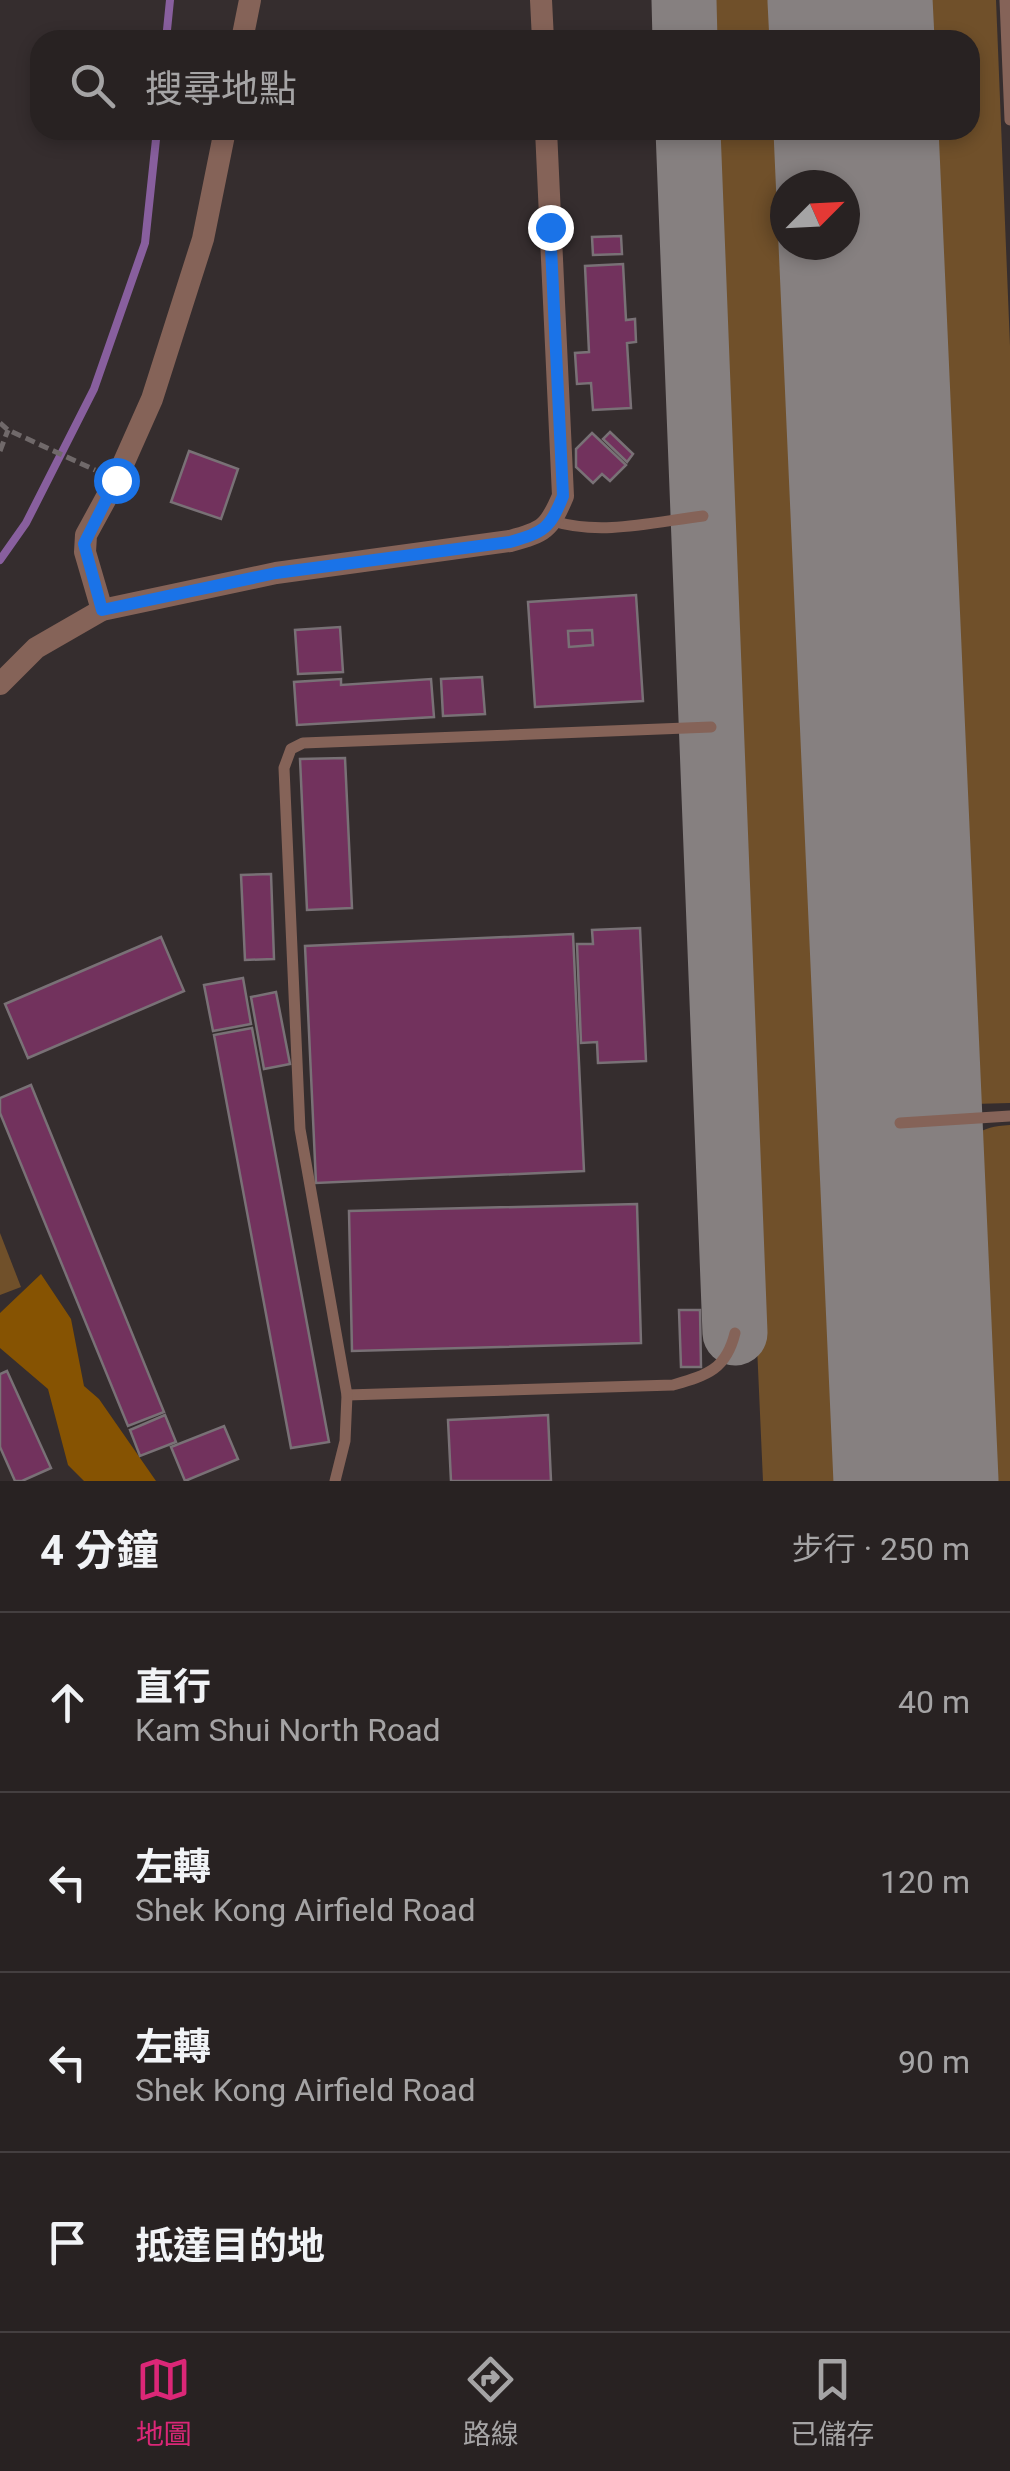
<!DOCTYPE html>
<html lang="zh-TW">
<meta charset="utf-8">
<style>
body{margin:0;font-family:Roboto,"Noto Sans TC",sans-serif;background:#342f2f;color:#f1f3f6}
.compass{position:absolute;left:770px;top:170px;width:90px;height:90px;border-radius:50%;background:#282222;box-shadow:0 5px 15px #0003;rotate:66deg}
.stop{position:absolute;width:30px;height:30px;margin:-22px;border:8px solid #1a73e8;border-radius:50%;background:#fff}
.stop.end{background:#1a73e8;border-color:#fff;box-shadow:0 2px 10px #0008}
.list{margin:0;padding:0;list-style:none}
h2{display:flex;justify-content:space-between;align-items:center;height:130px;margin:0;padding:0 40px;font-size:42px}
h2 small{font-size:32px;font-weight:400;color:#a5a4a5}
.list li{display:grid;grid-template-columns:65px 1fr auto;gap:30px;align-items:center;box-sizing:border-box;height:180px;padding:0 40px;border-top:2px solid #443f40}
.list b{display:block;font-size:38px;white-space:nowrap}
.list p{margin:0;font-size:32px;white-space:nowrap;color:#a5a4a5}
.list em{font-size:32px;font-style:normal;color:#a5a4a5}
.icon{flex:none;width:55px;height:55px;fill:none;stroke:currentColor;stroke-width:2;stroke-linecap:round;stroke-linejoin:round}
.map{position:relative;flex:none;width:1010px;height:1481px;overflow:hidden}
.search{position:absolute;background:#282222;box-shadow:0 5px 15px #0003;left:30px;right:30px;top:30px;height:110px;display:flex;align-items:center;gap:25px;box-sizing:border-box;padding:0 35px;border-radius:30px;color:#a5a4a5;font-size:38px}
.sheet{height:850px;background:#282222}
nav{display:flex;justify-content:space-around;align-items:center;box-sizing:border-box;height:140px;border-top:2px solid #443f40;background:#282222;font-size:28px;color:#a5a4a5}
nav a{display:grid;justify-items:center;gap:5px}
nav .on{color:#db2777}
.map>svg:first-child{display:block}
</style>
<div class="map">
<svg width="1010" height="1481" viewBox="0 0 1010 1481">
<rect width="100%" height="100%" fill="#352d2e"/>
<g fill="#70502a">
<polygon points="698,0 779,0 781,40 700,40"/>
<polygon points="914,0 996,0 1010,346 1010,1103 973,1104 959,1084 919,130 970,130 970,40 916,40"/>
<polygon points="703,130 784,130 785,245 789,245 844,1481 763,1481"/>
<path d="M 1010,1125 L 1010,1481 L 976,1481 L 962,1164 C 973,1134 977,1127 1010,1125 Z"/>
<polygon points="0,1233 21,1287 0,1295"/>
</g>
<polygon fill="#865302" points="41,1274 71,1319 84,1386 99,1399 156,1481 84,1481 68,1465 48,1389 0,1348 0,1313"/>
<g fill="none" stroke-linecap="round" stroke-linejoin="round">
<g stroke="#885f9e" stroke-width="8">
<polyline points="166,40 170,0"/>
<polyline points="0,560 26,523 94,389 145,243 157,130"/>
</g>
<g stroke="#868080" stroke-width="65">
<polyline points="684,0 685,40"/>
<polyline points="688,130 735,1333"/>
</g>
<g stroke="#868080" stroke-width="165">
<polyline points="850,0 852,40"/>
<polyline points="856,130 916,1481"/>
</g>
</g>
<g fill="#72325d" stroke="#797176" stroke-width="2.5">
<polygon points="621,236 622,254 593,255 592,237"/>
<polygon points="623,264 626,320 635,319 636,342 627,343 631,408 593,410 591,383 577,384 575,353 589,352 585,266"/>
<polygon points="610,432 633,454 627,462 603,439"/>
<polygon points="592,433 626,465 610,481 602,474 593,483 576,467 576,449"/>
<polygon points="189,451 238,469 221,519 171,502"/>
<polygon points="636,595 643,701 535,707 528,602"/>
<polygon points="340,627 343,672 298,674 295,630"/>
<polygon points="592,630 593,645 569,647 568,631"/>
<polygon points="482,677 485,714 443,716 441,679"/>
<polygon points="341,679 341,685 431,679 434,717 297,725 294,682"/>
<polygon points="345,758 352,908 307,910 300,759"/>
<polygon points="271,874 274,959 245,960 241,875"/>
<polygon points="640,928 646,1061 598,1063 597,1042 581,1043 577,944 593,944 592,930"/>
<polygon points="573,934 584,1171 316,1183 305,946"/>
<polygon points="161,937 184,991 28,1058 5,1004"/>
<polygon points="243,978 251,1024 213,1031 204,985"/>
<polygon points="276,992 290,1064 264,1069 251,997"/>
<polygon points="252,1028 329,1442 291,1448 214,1035"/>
<polygon points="31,1085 164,1412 128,1426 0,1113 0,1098"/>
<polygon points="637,1204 641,1343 352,1351 349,1211"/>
<polygon points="679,1310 700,1310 701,1367 681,1367"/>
<polygon points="7,1371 51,1468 22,1481 15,1481 0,1447 0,1374"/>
<polygon points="165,1415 176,1442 140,1456 130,1430"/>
<polygon points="548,1415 551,1481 451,1481 448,1420"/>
<polygon points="224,1426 238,1459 185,1481 171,1447"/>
</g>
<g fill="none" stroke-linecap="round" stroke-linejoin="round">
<g stroke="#70696a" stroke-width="5" stroke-dasharray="10 5" stroke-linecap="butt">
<polyline points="0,423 8,430 95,470"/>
<polyline points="0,451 8,430"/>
</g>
<g stroke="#856358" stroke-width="11">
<polyline points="1005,0 1010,120"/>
<path d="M 553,521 C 601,536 654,522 703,516"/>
<polyline points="900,1123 1010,1116"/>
<path d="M 347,1395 L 673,1385 C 707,1375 726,1370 735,1333"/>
<polyline points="335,1481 345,1441 347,1395 300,1129 284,768 291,749 303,743 711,727"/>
</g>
<g stroke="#856358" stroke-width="22">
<polyline points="541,0 543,40"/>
<polyline points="242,40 250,0"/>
<polyline points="102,610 85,552 86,535 116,480 152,399 203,239 225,130"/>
<path d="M 0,684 L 36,648 L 102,610 L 276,573 L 510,541 C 544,532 549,529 563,496 L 546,130"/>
</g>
</g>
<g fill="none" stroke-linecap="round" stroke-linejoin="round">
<path stroke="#1a73e8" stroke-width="12" d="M 116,480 L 84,544 L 102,610 L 276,573 L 510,542 C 544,532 550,529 563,496 L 550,227"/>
</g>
</svg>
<svg class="compass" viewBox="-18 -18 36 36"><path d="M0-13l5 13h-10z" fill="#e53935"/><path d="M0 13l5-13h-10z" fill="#a5a4a5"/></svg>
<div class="stop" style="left:116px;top:480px"></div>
<div class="stop end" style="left:550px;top:227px"></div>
<div class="search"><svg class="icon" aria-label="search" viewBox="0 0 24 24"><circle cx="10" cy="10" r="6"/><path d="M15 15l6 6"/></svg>搜尋地點</div>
</div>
<section class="sheet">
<h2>4 分鐘<small>步行 · 250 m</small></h2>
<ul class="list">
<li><svg class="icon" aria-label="ahead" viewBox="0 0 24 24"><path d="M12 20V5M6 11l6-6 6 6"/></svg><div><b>直行</b><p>Kam Shui North Road</p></div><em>40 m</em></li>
<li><svg class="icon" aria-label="left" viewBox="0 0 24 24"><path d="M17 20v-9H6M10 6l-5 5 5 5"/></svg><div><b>左轉</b><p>Shek Kong Airfield Road</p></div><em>120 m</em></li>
<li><svg class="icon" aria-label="left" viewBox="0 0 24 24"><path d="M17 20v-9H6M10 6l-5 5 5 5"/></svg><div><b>左轉</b><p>Shek Kong Airfield Road</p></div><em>90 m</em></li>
<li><svg class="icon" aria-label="arrive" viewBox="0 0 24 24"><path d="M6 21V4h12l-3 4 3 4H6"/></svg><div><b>抵達目的地</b></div></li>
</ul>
</section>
<nav>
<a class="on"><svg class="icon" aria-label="map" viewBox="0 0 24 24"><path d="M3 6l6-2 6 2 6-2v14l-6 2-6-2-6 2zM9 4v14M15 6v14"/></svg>地圖</a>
<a><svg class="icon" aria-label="directions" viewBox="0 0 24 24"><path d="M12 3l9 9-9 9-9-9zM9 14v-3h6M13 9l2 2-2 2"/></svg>路線</a>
<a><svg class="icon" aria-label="saved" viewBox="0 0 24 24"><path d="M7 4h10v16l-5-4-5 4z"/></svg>已儲存</a>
</nav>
